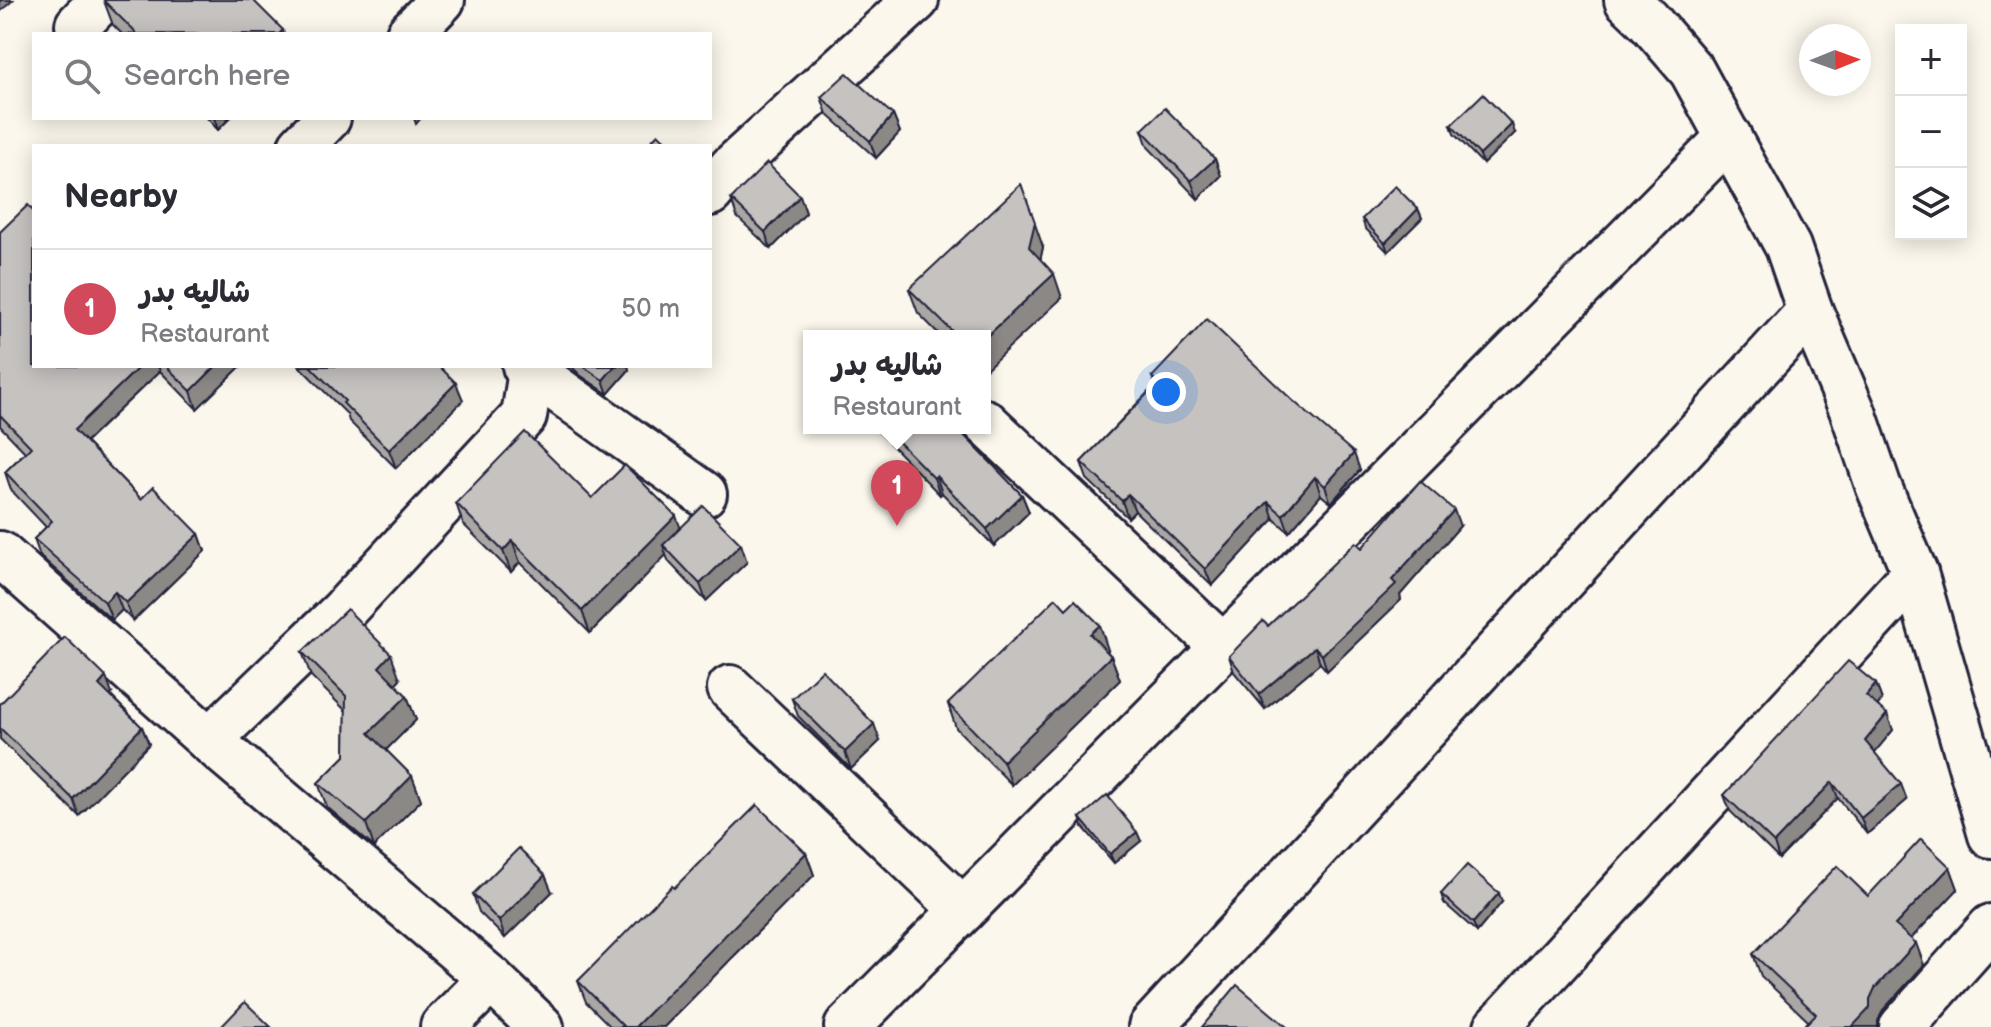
<!DOCTYPE html>
<meta charset="utf-8">
<style>
body{margin:0;font-family:"Balsamiq Sans","Playpen Sans Arabic",sans-serif;background:#f2f2f3;color:#2b2b33}
.controls{position:absolute;right:24px;top:24px;display:grid;overflow:hidden;border-radius:0px;box-shadow:0 4px 20px #0003}
.controls button{width:72px;height:72px;display:grid;place-items:center;padding:0;border:0;border-bottom:2px solid #e1e1e2;background:#fff;color:#2b2b33;font:40px sans-serif}
.compass{position:absolute;left:1799px;top:24px;width:72px;height:72px;border-radius:50%;background:#fff;box-shadow:0 4px 20px #0003;rotate:89deg}
.you{position:absolute;left:1166px;top:392px;width:28px;height:28px;margin:-20px;border:6px solid #fff;border-radius:50%;background:#1a73e8;box-shadow:0 0 0 12px #1a73e833}
.badge{display:grid;place-items:center;width:52px;height:52px;border-radius:50%;background:#d1495b;color:#fff;font-size:26px;font-weight:700}
.pin{position:absolute;translate:-50% -66px;filter:drop-shadow(0 2px 4px #0008)}
.pin::after{content:'';position:absolute;top:42px;width:28px;height:24px;background:inherit;clip-path:polygon(0 0,100% 0,50% 100%)}
.popup{position:absolute;left:803px;top:330px;width:188px;height:104px;box-sizing:border-box;display:grid;place-content:center;border-radius:0px;background:#fff;filter:drop-shadow(0 2px 6px #0005);font-size:26px;white-space:nowrap;color:#7c7c81}
.popup b{font-size:30px;color:#2b2b33}
.popup::after{content:'';position:absolute;left:50%;top:100%;margin-left:-16px;border:16px solid transparent;border-top-color:#fff}
.list{margin:0;padding:0;list-style:none}
h2{display:flex;justify-content:space-between;align-items:center;height:104px;margin:0;padding:0 32px;font-size:34px}
h2 small{font-size:26px;font-weight:400;color:#7c7c81}
.list li{display:grid;grid-template-columns:52px 1fr auto;gap:24px;align-items:center;box-sizing:border-box;height:120px;padding:0 32px;border-top:2px solid #e1e1e2}
.list b{display:block;font-size:30px;white-space:nowrap}
.list p{margin:0;font-size:26px;white-space:nowrap;color:#7c7c81}
.list em{font-size:26px;font-style:normal;color:#7c7c81}
.icon{flex:none;width:44px;height:44px;fill:none;stroke:currentColor;stroke-width:2;stroke-linecap:round;stroke-linejoin:round}
.map{position:relative;flex:none;width:1991px;height:1027px;overflow:hidden}
.search{position:absolute;background:#fff;box-shadow:0 4px 20px #0003;left:32px;top:32px;width:680px;height:88px;display:flex;align-items:center;gap:20px;box-sizing:border-box;padding:0 28px;border-radius:0px;color:#7c7c81;font-size:30px}
.panel{position:absolute;background:#fff;box-shadow:0 4px 20px #0003;left:32px;top:144px;width:680px;height:224px;border-radius:0px}
.map>svg:first-child{display:block}
</style>
<div class="map">
<svg width="1991" height="1027" viewBox="0 0 1991 1027">
<rect width="100%" height="100%" fill="#fbf7ec"/>
<filter id="ink" filterUnits="userSpaceOnUse"><feTurbulence type="fractalNoise" baseFrequency=".0125" numOctaves="2"/><feDisplacementMap in="SourceGraphic" scale="16" xChannelSelector="R" yChannelSelector="G"/><feConvolveMatrix kernelMatrix="1 2 1 2 8 2 1 2 1" color-interpolation-filters="sRGB"/></filter>
<g filter="url(#ink)">
<g fill="none" stroke-linecap="round" stroke-linejoin="round">
<defs>
<g id="minor">
<polyline points="1627,0 1648,20 1692,71 1788,247 1810,311 1853,412 1878,485 1915,573 1991,835"/>
<polyline points="78,25 102,0"/>
<polyline points="409,34 442,0"/>
<polyline points="301,146 328,118"/>
<polyline points="710,193 732,167 916,0"/>
<polyline points="525,366 704,494"/>
<polyline points="536,366 531,371 524,416 343,611 209,740 491,979 541,1027"/>
<polyline points="985,422 1224,648"/>
<polyline points="0,554 209,740"/>
<polyline points="730,688 963,910"/>
<polyline points="443,1027 491,979"/>
<polyline points="847,1027 1729,137"/>
<polyline points="1151,1027 1810,311"/>
<polyline points="1497,1027 1915,573"/>
<polyline points="1902,1027 1991,927"/>
</g>
</defs>
<use href="#minor" stroke="#22223b" stroke-width="50"/>
<use href="#minor" stroke="#fbf7ec" stroke-width="44"/>
</g>
<g fill="#aaa7a5" stroke="#22223b" stroke-width="2">
<polygon points="104,1 283,30 284,34 122,34 113,25"/>
<polygon points="821,97 893,115 900,132 876,158 827,114"/>
<polygon points="207,118 230,118 218,130"/>
<polygon points="1451,125 1515,133 1483,164 1454,134"/>
<polygon points="1142,130 1215,159 1221,176 1198,199 1148,147"/>
<polygon points="800,196 806,213 771,249 737,217 731,199"/>
<polygon points="1418,209 1422,218 1388,252 1365,228 1362,219"/>
<polygon points="0,232 34,366 241,366 197,409 160,371 86,442 141,499 199,534 205,551 133,621 122,610 112,620 40,556 34,539 46,527 11,490 5,472 25,452 0,426"/>
<polygon points="1043,247 1040,260 1062,298 985,336 941,336 918,313 909,289"/>
<polygon points="299,366 439,366 463,400 396,468 349,421 347,414"/>
<polygon points="571,366 628,366 629,370 608,394 580,375"/>
<polygon points="1152,377 1360,470 1331,503 1321,495 1289,532 1274,519 1212,586 1135,511 1128,518 1087,479 1081,462 1155,385"/>
<polygon points="875,428 957,428 1022,495 1029,512 994,546 942,493 940,495"/>
<polygon points="592,498 680,528 747,562 706,601 669,562 666,555 590,633 520,562 511,572 463,524 456,503"/>
<polygon points="1460,526 1400,595 1401,600 1327,671 1320,663 1265,709 1234,672 1229,656 1268,626 1362,548"/>
<polygon points="1066,609 1108,650 1107,651 1111,656 1120,680 1012,785 956,728 948,704"/>
<polygon points="302,652 400,679 395,684 407,696 416,720 386,750 412,776 421,800 374,847 327,807 318,783 345,756 346,711 311,676"/>
<polygon points="1876,684 1882,700 1877,706 1893,730 1874,752 1907,800 1867,834 1838,798 1779,859 1730,811 1724,795"/>
<polygon points="112,694 111,696 142,727 149,744 79,816 0,739 0,704"/>
<polygon points="792,699 880,741 851,769 798,716"/>
<polygon points="1080,818 1141,841 1114,863 1083,827"/>
<polygon points="806,853 814,875 664,1027 611,1027 586,1002 578,981 674,888"/>
<polygon points="1950,867 1958,889 1911,939 1924,965 1883,1010 1878,1021 1878,1027 1803,1027 1809,1022 1761,976 1753,954 1868,896"/>
<polygon points="552,892 505,938 479,912 473,894"/>
<polygon points="1441,894 1502,902 1477,932 1444,903"/>
</g>
<g fill="#8b8886" stroke="#22223b" stroke-width="2">
<polygon points="0,0 13,0 0,12"/>
<polygon points="893,115 900,132 876,158 870,141"/>
<polygon points="214,118 230,118 218,130"/>
<polygon points="414,118 421,118 416,124"/>
<polygon points="1512,124 1515,133 1483,164 1480,155"/>
<polygon points="1215,159 1221,176 1198,199 1191,181"/>
<polygon points="1021,184 1043,247 1038,271 1029,247"/>
<polygon points="800,196 806,213 771,249 765,232"/>
<polygon points="1418,209 1422,218 1388,252 1385,243"/>
<polygon points="1054,274 1062,298 985,370 985,338"/>
<polygon points="140,366 158,366 160,371 80,447 74,430"/>
<polygon points="216,366 241,366 197,409 191,391"/>
<polygon points="615,366 628,366 629,370 608,394 603,380"/>
<polygon points="456,383 463,400 396,468 389,450"/>
<polygon points="1354,453 1360,470 1331,503 1325,486"/>
<polygon points="936,476 942,493 940,495 934,478"/>
<polygon points="1315,477 1321,495 1289,532 1283,515"/>
<polygon points="1128,494 1135,511 1128,518 1122,501"/>
<polygon points="1022,495 1029,512 994,546 987,529"/>
<polygon points="1268,502 1274,519 1212,586 1205,569"/>
<polygon points="1454,510 1460,526 1400,595 1401,600 1327,671 1322,655 1392,580"/>
<polygon points="676,516 684,537 663,545 666,555 590,633 582,611"/>
<polygon points="199,534 205,551 133,621 126,603"/>
<polygon points="512,541 520,562 511,572 503,551"/>
<polygon points="741,544 747,562 706,601 700,584"/>
<polygon points="115,592 122,610 112,620 105,602"/>
<polygon points="1100,625 1108,650 1099,658 1090,634"/>
<polygon points="1315,647 1320,663 1265,709 1259,694"/>
<polygon points="391,654 400,679 388,692 379,667"/>
<polygon points="1111,656 1120,680 1012,785 1003,761"/>
<polygon points="106,677 112,694 105,702 99,685"/>
<polygon points="1876,684 1882,700 1872,712 1866,696"/>
<polygon points="407,696 416,720 378,758 369,733"/>
<polygon points="1887,714 1893,730 1871,757 1865,741"/>
<polygon points="874,724 880,741 851,769 845,752"/>
<polygon points="142,727 149,744 79,816 73,799"/>
<polygon points="412,776 421,800 374,847 366,823"/>
<polygon points="1832,782 1838,798 1779,859 1774,843"/>
<polygon points="1901,784 1907,800 1867,834 1861,818"/>
<polygon points="1137,832 1141,841 1114,863 1110,854"/>
<polygon points="806,853 814,875 664,1027 635,1027"/>
<polygon points="1950,867 1958,889 1903,947 1895,925"/>
<polygon points="545,875 552,892 505,938 499,921"/>
<polygon points="1499,893 1502,902 1477,932 1473,923"/>
<polygon points="1916,943 1924,965 1883,1010 1878,1021 1878,1027 1852,1027 1875,988"/>
</g>
<g fill="#c6c2c0" stroke="#22223b" stroke-width="2">
<polygon points="105,0 253,0 283,30 279,34 137,34 104,1"/>
<polygon points="847,73 893,115 870,141 821,97"/>
<polygon points="1483,94 1512,124 1480,155 1451,125"/>
<polygon points="1165,108 1215,159 1191,181 1142,130"/>
<polygon points="658,134 671,146 646,146"/>
<polygon points="767,163 800,196 765,232 731,199"/>
<polygon points="1021,184 1035,222 1029,247 1054,274 985,338 985,336 957,336 909,289"/>
<polygon points="1395,186 1418,209 1385,243 1362,219"/>
<polygon points="28,205 34,212 34,366 140,366 74,430 141,499 153,487 199,534 126,603 115,592 105,602 34,539 52,521 5,472 31,447 0,415 0,232"/>
<polygon points="1207,319 1291,399 1354,453 1325,486 1315,477 1283,515 1268,502 1205,569 1128,494 1122,501 1081,462 1158,383 1152,377"/>
<polygon points="166,366 216,366 191,391"/>
<polygon points="310,366 439,366 456,383 389,450 343,403 345,401"/>
<polygon points="583,366 615,366 603,380"/>
<polygon points="885,428 957,428 1022,495 987,529 936,476 934,478"/>
<polygon points="525,432 592,498 625,465 676,516 582,611 512,541 503,551 456,503"/>
<polygon points="1420,481 1454,510 1392,580 1396,584 1322,655 1315,647 1259,694 1229,656 1263,621 1268,626 1356,542 1362,548"/>
<polygon points="703,506 741,544 700,584 663,545"/>
<polygon points="1056,598 1066,609 1075,600 1100,625 1090,634 1111,656 1003,761 948,704"/>
<polygon points="347,609 391,654 379,667 407,696 369,733 412,776 366,823 318,783 345,756 346,696 302,652"/>
<polygon points="65,637 106,677 99,685 142,727 73,799 0,728 0,704"/>
<polygon points="1848,661 1876,684 1866,696 1887,714 1865,741 1901,784 1861,818 1832,782 1774,843 1724,795"/>
<polygon points="822,670 874,724 845,752 792,699"/>
<polygon points="1107,795 1137,832 1110,854 1080,818"/>
<polygon points="757,805 806,853 635,1027 624,1027 578,981 672,886 674,888"/>
<polygon points="1921,839 1950,867 1895,925 1916,943 1875,988 1870,999 1870,1008 1852,1027 1803,1027 1816,1014 1753,954 1837,866 1868,896"/>
<polygon points="519,848 545,875 499,921 473,894"/>
<polygon points="1467,865 1499,893 1473,923 1441,894"/>
<polygon points="1237,985 1287,1027 1202,1027"/>
<polygon points="245,1002 271,1027 221,1027"/>
</g>
</g>
</svg>
<div class="controls">
<button>+</button>
<button>−</button>
<button><svg class="icon" aria-label="layers" viewBox="0 0 24 24"><path d="M12 4l9 5-9 5-9-5zM3 14l9 5 9-5"/></svg></button>
</div>
<svg class="compass" viewBox="-18 -18 36 36"><path d="M0-13l5 13h-10z" fill="#e53935"/><path d="M0 13l5-13h-10z" fill="#7c7c81"/></svg>
<div class="you"></div>
<div class="pin badge" style="left:897px;top:526px">1</div>
<div class="popup"><b>شاليه بدر</b>Restaurant</div>
<div class="search"><svg class="icon" aria-label="search" viewBox="0 0 24 24"><circle cx="10" cy="10" r="6"/><path d="M15 15l6 6"/></svg>Search here</div>
<section class="panel">
<h2>Nearby<small></small></h2>
<ul class="list">
<li><span class="badge">1</span><div><b>شاليه بدر</b><p>Restaurant</p></div><em>50 m</em></li>
</ul>
</section>
</div>
